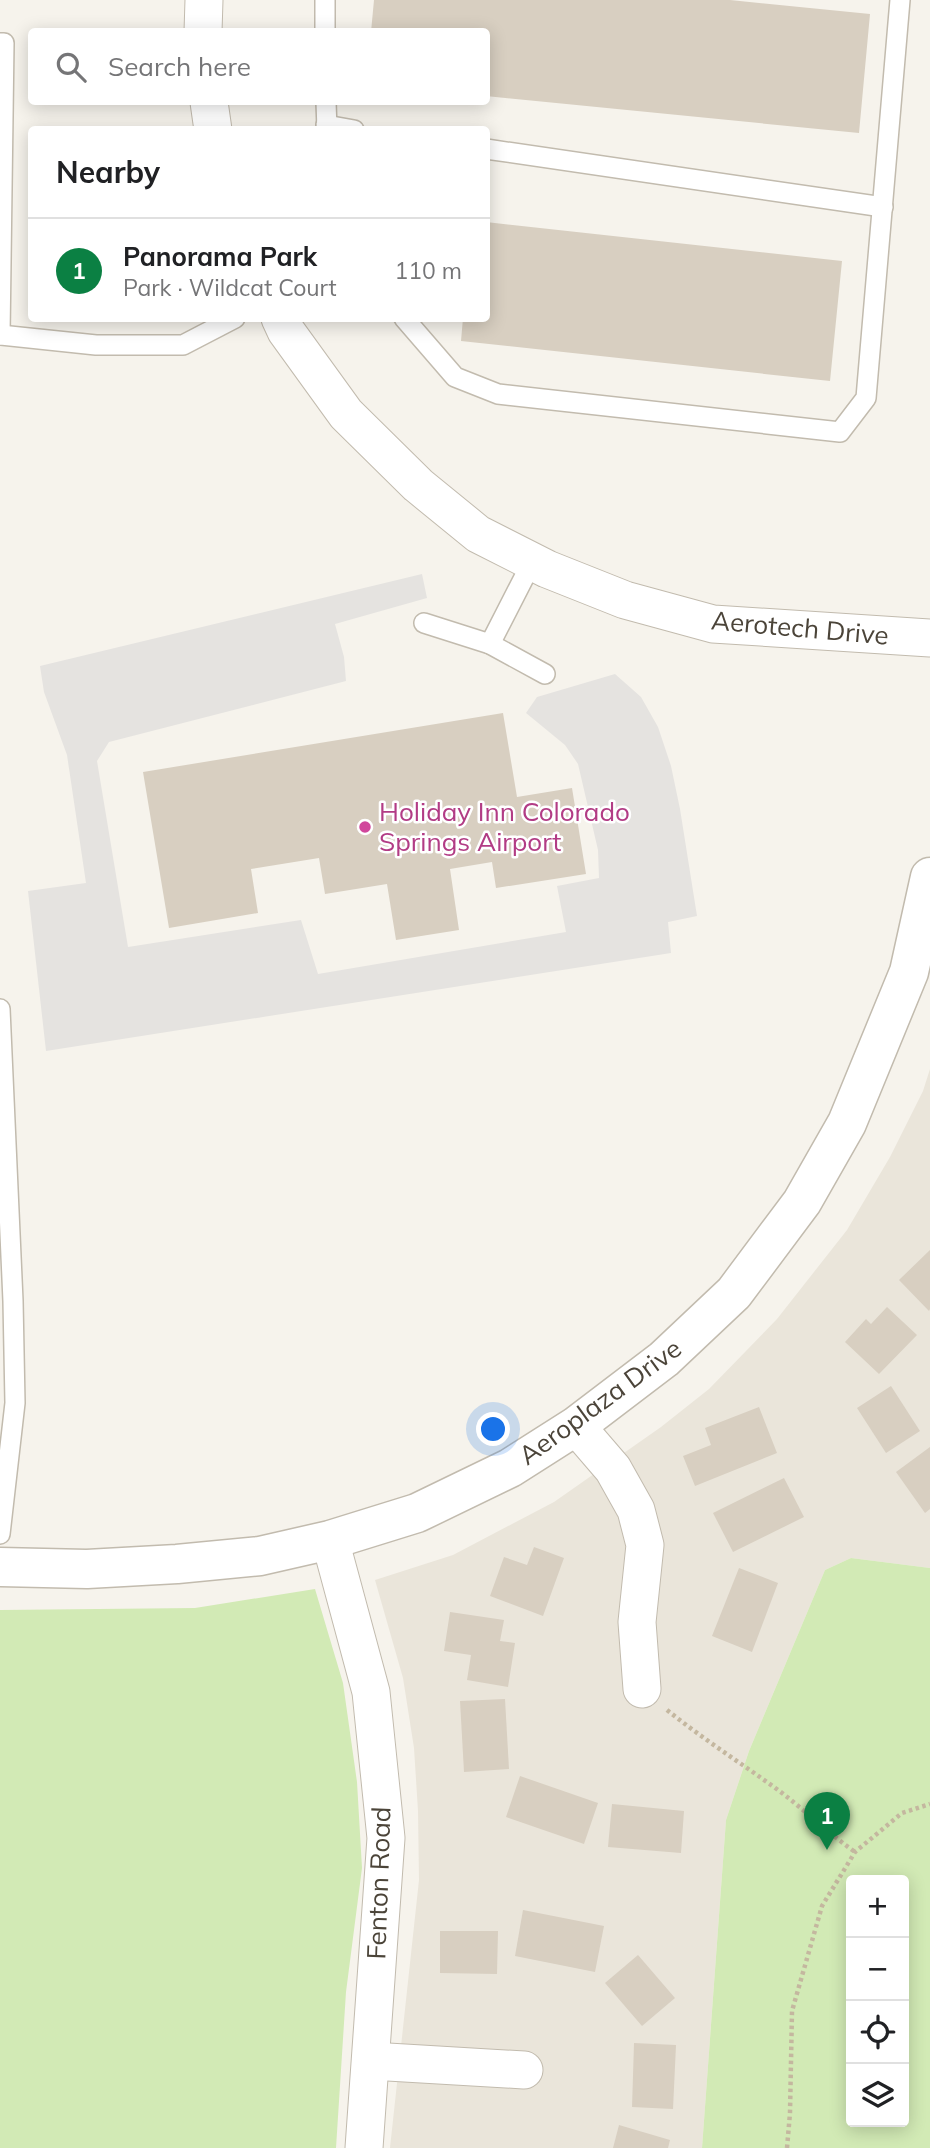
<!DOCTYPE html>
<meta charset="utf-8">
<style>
body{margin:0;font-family:Mulish,sans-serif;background:#f6f6f6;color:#202124}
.controls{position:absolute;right:21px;bottom:21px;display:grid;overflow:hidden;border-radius:7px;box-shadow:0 4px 18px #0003}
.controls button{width:63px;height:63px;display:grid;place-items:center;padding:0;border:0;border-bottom:2px solid #e0e0e0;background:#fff;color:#202124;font:35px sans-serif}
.you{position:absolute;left:494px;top:1430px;width:24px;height:24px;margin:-18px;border:5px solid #fff;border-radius:50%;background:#1a73e8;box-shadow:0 0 0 10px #1a73e833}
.badge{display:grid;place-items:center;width:46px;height:46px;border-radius:50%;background:#0b8043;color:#fff;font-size:23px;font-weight:700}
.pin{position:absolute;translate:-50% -58px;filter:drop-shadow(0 2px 4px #0008)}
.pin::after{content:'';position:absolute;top:37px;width:24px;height:21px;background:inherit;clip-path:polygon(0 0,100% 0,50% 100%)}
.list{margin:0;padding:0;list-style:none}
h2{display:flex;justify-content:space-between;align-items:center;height:91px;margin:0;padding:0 28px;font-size:30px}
h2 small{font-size:23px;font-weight:400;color:#757577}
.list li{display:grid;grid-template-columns:46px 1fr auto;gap:21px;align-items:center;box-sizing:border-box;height:105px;padding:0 28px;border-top:2px solid #e0e0e0}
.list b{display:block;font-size:26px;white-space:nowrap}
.list p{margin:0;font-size:23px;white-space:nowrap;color:#757577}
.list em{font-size:23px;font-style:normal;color:#757577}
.icon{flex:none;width:38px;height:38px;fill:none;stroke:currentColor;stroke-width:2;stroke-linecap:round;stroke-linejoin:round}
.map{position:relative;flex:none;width:930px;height:2148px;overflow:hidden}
.search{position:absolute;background:#fff;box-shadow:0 4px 18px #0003;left:28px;top:28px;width:462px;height:77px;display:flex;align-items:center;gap:18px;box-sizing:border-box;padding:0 24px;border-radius:7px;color:#757577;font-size:26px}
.panel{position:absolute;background:#fff;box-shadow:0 4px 18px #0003;left:28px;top:126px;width:462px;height:196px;border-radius:7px}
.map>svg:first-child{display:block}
</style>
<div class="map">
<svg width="930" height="2148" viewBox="0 0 930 2148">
<rect width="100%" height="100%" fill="#f6f3ec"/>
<polygon fill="#eae5da" points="930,1069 930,1568 851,1558 825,1570 749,1751 726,1820 702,2148 390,2148 419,1880 418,1811 414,1748 403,1678 375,1580 453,1555 554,1502 661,1427 709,1389 777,1319 847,1230 890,1157 923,1091"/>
<g fill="#d2eab5" fill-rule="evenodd">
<path d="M 851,1558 L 930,1568 L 930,2148 L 702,2148 L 726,1820 L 749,1751 L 825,1570 ZM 904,1880 L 904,2122 L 851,2122 L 851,1880 Z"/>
<polygon points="315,1589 343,1683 357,1782 362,1868 346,1992 336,2148 0,2148 0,1610 195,1608"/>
</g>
<polygon fill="#e5e3e0" points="422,574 427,598 335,624 344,657 346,681 109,742 97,761 128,947 301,920 318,974 566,932 557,886 599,878 598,850 578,764 565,745 526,713 537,697 615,674 641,697 658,727 671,766 680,809 697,916 668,922 671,953 46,1051 28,891 86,883 67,755 44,692 40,666"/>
<g fill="#d8cfc1">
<polygon points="374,0 730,0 870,14 859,133 486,96 486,32 371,32"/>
<polygon points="486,222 842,261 830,381 461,341 463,318 486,318"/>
<polygon points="503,713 517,797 572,788 586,874 496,888 492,862 450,869 459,930 396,940 387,884 325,894 319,858 251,869 258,913 169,928 143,772"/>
<polygon points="930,1250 930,1309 929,1311 899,1280"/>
<polygon points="887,1307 917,1335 879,1374 845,1342 866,1319 871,1324"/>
<polygon points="891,1386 920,1431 886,1453 857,1408"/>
<polygon points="759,1407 777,1453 695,1486 683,1456 711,1445 705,1428"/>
<polygon points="930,1447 930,1509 925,1513 896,1472"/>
<polygon points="784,1478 804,1517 733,1552 713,1513"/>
<polygon points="534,1547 564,1558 543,1616 490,1596 504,1557 527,1565"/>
<polygon points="739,1568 778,1583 752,1652 712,1636"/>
<polygon points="450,1612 504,1620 500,1641 515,1643 508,1687 467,1680 471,1655 444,1651"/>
<polygon points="505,1699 509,1769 464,1772 460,1701"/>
<polygon points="520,1776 598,1803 584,1844 506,1817"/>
<polygon points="612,1804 684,1811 681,1853 608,1847"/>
<polygon points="523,1910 604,1926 595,1972 515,1956"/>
<polygon points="440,1931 498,1931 497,1974 440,1973"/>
<polygon points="638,1955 675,1998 642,2026 605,1983"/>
<polygon points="634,2043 676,2045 673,2109 632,2107"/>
<polygon points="619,2125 670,2140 668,2148 613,2148"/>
</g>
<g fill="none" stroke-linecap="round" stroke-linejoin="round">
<defs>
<g id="service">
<polyline points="325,0 325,32"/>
<polyline points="0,43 4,43 0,335"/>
<polyline points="326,102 327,130"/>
<polyline points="326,125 354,130"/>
<polyline points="486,149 883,207"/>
<polyline points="404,318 455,377 498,394 840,432 866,398 900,0"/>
<polyline points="0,335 96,345 183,345 235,318"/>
<polyline points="424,623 490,644 545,674"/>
<polyline points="490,644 532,562"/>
<polyline points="0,1009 13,1301 15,1403 0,1534"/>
</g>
<g id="minor">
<polyline points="203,32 204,0"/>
<polyline points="209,102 213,130"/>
<polyline points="280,318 286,331 346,414 418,485 478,534 547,569 625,600 713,624 930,638"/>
<polyline points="576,1426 613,1469 636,1510 645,1545 637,1622 642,1689"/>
<polyline points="330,1540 371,1692 386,1838 364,2148"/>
<polyline points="371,2061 524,2070"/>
</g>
<polyline id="tertiary" points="0,1567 87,1569 177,1564 260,1556 330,1540 417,1513 510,1468 576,1426 664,1359 734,1293 802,1202 847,1123 909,972 930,877"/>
</defs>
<use href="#service" stroke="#c2bbae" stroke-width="22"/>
<use href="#minor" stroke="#c2bbae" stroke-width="39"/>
<use href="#tertiary" stroke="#c2bbae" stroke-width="41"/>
<g stroke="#c4b79f" stroke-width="4.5" stroke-dasharray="3.5 3.5" stroke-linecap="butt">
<path d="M 667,1710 C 703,1739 741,1763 778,1790 C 805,1810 828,1833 855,1852"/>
<polyline points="787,2148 790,2113 792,2011 822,1906 855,1852 902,1813 930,1804"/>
</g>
<use href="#service" stroke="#fff" stroke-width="19"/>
<use href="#minor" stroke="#fff" stroke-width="37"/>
<use href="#tertiary" stroke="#fff" stroke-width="38"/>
</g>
<circle fill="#d1479c" stroke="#fff" stroke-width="2.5" cx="365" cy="827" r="7"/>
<g text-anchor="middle" stroke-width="5" stroke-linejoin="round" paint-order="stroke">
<g font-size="26" fill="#4b4439" stroke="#fff">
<text transform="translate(800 628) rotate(5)" y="9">Aerotech Drive</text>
<text transform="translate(600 1402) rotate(-36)" y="9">Aeroplaza Drive</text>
<text transform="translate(379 1883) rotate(-88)" y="9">Fenton Road</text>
</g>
<g font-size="26" fill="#b23c85" stroke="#fff" text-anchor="start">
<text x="379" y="821">Holiday Inn Colorado<tspan x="379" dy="30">Springs Airport</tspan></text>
</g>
</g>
</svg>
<div class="controls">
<button>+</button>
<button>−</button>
<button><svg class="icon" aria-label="locate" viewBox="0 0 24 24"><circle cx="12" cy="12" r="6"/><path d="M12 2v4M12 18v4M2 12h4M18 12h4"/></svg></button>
<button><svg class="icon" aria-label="layers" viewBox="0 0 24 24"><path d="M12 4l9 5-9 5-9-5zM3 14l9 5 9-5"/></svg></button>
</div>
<div class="you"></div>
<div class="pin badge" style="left:827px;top:1850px">1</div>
<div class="search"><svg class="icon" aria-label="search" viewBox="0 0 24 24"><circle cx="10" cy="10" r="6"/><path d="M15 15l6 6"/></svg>Search here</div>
<section class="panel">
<h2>Nearby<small></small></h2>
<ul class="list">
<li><span class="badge">1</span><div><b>Panorama Park</b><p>Park · Wildcat Court</p></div><em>110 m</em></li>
</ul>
</section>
</div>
